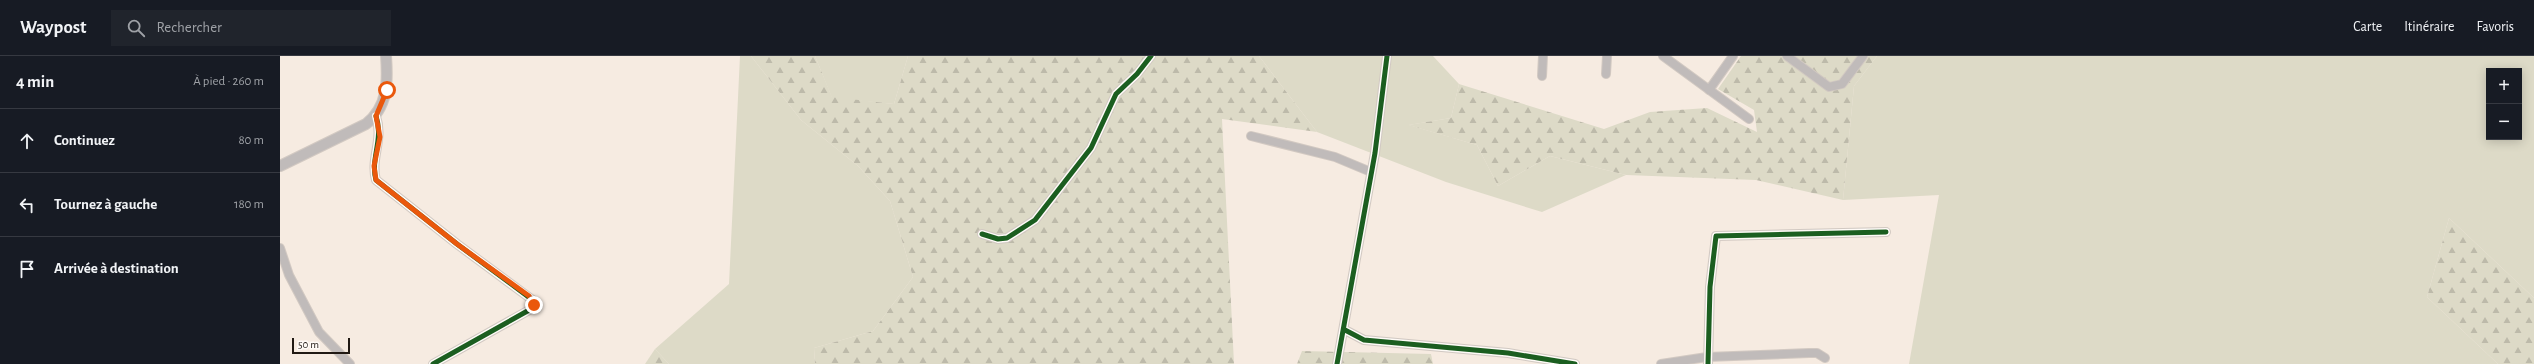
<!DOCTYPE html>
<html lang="fr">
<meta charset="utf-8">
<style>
body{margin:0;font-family:"Alegreya Sans",sans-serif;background:#20242c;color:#f1f3f6}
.controls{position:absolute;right:12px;top:12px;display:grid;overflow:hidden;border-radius:0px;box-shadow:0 2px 10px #0003}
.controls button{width:36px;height:36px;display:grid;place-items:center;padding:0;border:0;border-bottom:1px solid #363941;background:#171b24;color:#f1f3f6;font:20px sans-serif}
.scale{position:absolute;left:12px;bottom:10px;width:58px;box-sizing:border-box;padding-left:4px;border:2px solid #201913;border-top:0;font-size:11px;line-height:14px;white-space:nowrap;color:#201913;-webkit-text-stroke:3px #fffbf7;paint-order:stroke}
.stop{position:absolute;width:12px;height:12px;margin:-9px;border:3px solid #ea580c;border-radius:50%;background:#fff}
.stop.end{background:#ea580c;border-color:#fff;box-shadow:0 1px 4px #0008}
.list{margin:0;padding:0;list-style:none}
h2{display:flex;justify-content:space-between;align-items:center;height:52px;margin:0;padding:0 16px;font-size:17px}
h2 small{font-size:13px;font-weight:400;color:#9ea1a6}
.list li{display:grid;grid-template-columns:26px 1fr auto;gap:12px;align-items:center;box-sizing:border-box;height:64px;padding:0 16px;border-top:1px solid #363941}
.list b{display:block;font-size:15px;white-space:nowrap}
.list em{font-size:13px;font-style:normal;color:#9ea1a6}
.icon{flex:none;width:22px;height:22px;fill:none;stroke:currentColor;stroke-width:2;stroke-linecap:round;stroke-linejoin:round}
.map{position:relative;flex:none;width:2254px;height:308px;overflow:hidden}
header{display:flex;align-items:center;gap:24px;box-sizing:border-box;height:56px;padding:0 20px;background:#171b24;border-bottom:1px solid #363941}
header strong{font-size:19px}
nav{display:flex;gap:22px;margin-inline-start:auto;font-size:14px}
.search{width:280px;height:36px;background:#20242c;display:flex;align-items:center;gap:10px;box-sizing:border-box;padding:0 14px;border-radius:0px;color:#9ea1a6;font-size:15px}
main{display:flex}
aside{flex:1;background:#171b24}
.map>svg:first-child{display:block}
</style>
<header>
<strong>Waypost</strong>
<div class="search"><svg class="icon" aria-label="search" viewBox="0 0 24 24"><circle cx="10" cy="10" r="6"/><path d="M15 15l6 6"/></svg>Rechercher</div>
<nav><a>Carte</a><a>Itinéraire</a><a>Favoris</a></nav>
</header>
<main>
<aside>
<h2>4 min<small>À pied · 260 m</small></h2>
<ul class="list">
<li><svg class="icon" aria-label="ahead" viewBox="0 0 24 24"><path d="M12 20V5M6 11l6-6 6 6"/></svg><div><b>Continuez</b></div><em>80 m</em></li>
<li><svg class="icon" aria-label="left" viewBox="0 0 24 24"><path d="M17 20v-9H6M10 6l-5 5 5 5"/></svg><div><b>Tournez à gauche</b></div><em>180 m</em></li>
<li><svg class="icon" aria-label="arrive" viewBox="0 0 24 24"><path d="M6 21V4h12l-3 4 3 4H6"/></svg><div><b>Arrivée à destination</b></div></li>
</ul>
</aside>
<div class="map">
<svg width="2254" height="308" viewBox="0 0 2254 308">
<defs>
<pattern id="forest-firs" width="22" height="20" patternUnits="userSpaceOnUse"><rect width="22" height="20" fill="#dddac7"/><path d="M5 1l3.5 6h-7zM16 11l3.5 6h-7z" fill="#bdbaaa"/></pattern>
</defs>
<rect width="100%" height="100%" fill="#f6ebe1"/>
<g fill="#dddac7" fill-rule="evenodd">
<polygon points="460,0 471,0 521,64 578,110 610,145 633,221 593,275 534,292 535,308 389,308 375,293 449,228"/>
<polygon points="535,0 628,0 614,48 552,42"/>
<polygon points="979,0 1153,0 1179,28 1171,62 1129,69 1197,89 1218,130 1270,100 1346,119 1262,156 1166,126 1037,76"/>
<path d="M 1597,0 L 2254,0 L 2254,242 L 2169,162 L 2147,241 L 2218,308 L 1629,308 L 1659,139 L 1563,144 L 1574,30 ZM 2209,15 L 2239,15 L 2239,81 L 2209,81 Z"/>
</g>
<g fill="url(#forest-firs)">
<polygon points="471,0 535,0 552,41 614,48 628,0 979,0 1037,76 942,63 954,308 535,308 534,292 593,275 633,221 610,145 578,110 521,64"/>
<polygon points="1461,0 1597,0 1574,30 1563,144 1476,124 1346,119 1270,100 1218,130 1197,89 1128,69 1171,62 1179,28 1324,73 1370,56 1427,52 1477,76 1474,54 1438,33"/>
<polygon points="2169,162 2254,242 2254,308 2218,308 2147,241"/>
<polygon points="375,293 389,308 365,308"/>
<polygon points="1022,295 1151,298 1153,308 1017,308"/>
</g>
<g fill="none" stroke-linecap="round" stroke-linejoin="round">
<defs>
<g id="minor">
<polyline points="1383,0 1469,63"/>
<polyline points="1507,0 1549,31 1562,28 1583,0"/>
<polyline points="1326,18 1327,0"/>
<polyline points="1262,20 1263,0"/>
<polyline points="1429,34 1453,0"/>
<path d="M 96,60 C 104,84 90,102 96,124 L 177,188 L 254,245 L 251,253 L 153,308"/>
<polyline points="971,80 1055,101 1091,116"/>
<polyline points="702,178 718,183 727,182 755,164 811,92 836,38 857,18 871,0"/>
<polyline points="0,192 9,219 39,276 70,308"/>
<polyline points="1065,274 1084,284 1228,297 1295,308"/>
<polyline points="1057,308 1095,97 1107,0"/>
<polyline points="1381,308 1427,301 1529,297 1537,297 1545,302"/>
<polyline points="1428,308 1430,231 1436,180 1606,176"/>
</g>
<path id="tertiary" d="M 0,110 L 86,68 C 108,51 108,26 106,0"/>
</defs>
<use href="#minor" stroke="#d2c9c2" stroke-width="10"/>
<use href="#tertiary" stroke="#d2c9c2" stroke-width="12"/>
<use href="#minor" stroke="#c0bbba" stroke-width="8"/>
<use href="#tertiary" stroke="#c0bbba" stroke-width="10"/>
<defs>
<g id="cycleway">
<path d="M 96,60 C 104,84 90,102 96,124 L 177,188 L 254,245 L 251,253 L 153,308"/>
<polyline points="702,178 718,183 727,182 755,164 811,92 836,38 857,18 871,0"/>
<polyline points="1065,274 1084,284 1228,297 1295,308"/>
<polyline points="1057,308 1095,97 1107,0"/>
<polyline points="1428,308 1430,231 1436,180 1606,176"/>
</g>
</defs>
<use href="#cycleway" stroke="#fffbf7" stroke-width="8"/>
<use href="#cycleway" stroke="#1b5e20" stroke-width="5"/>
</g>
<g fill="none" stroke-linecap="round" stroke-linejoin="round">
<polyline stroke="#ea580c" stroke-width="5" points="107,34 96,60 100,81 94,110 96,124 177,188 249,240 254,249"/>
</g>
</svg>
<div class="controls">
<button>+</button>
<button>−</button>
</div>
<div class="scale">50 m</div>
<div class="stop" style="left:107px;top:34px"></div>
<div class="stop end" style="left:254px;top:249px"></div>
</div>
</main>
